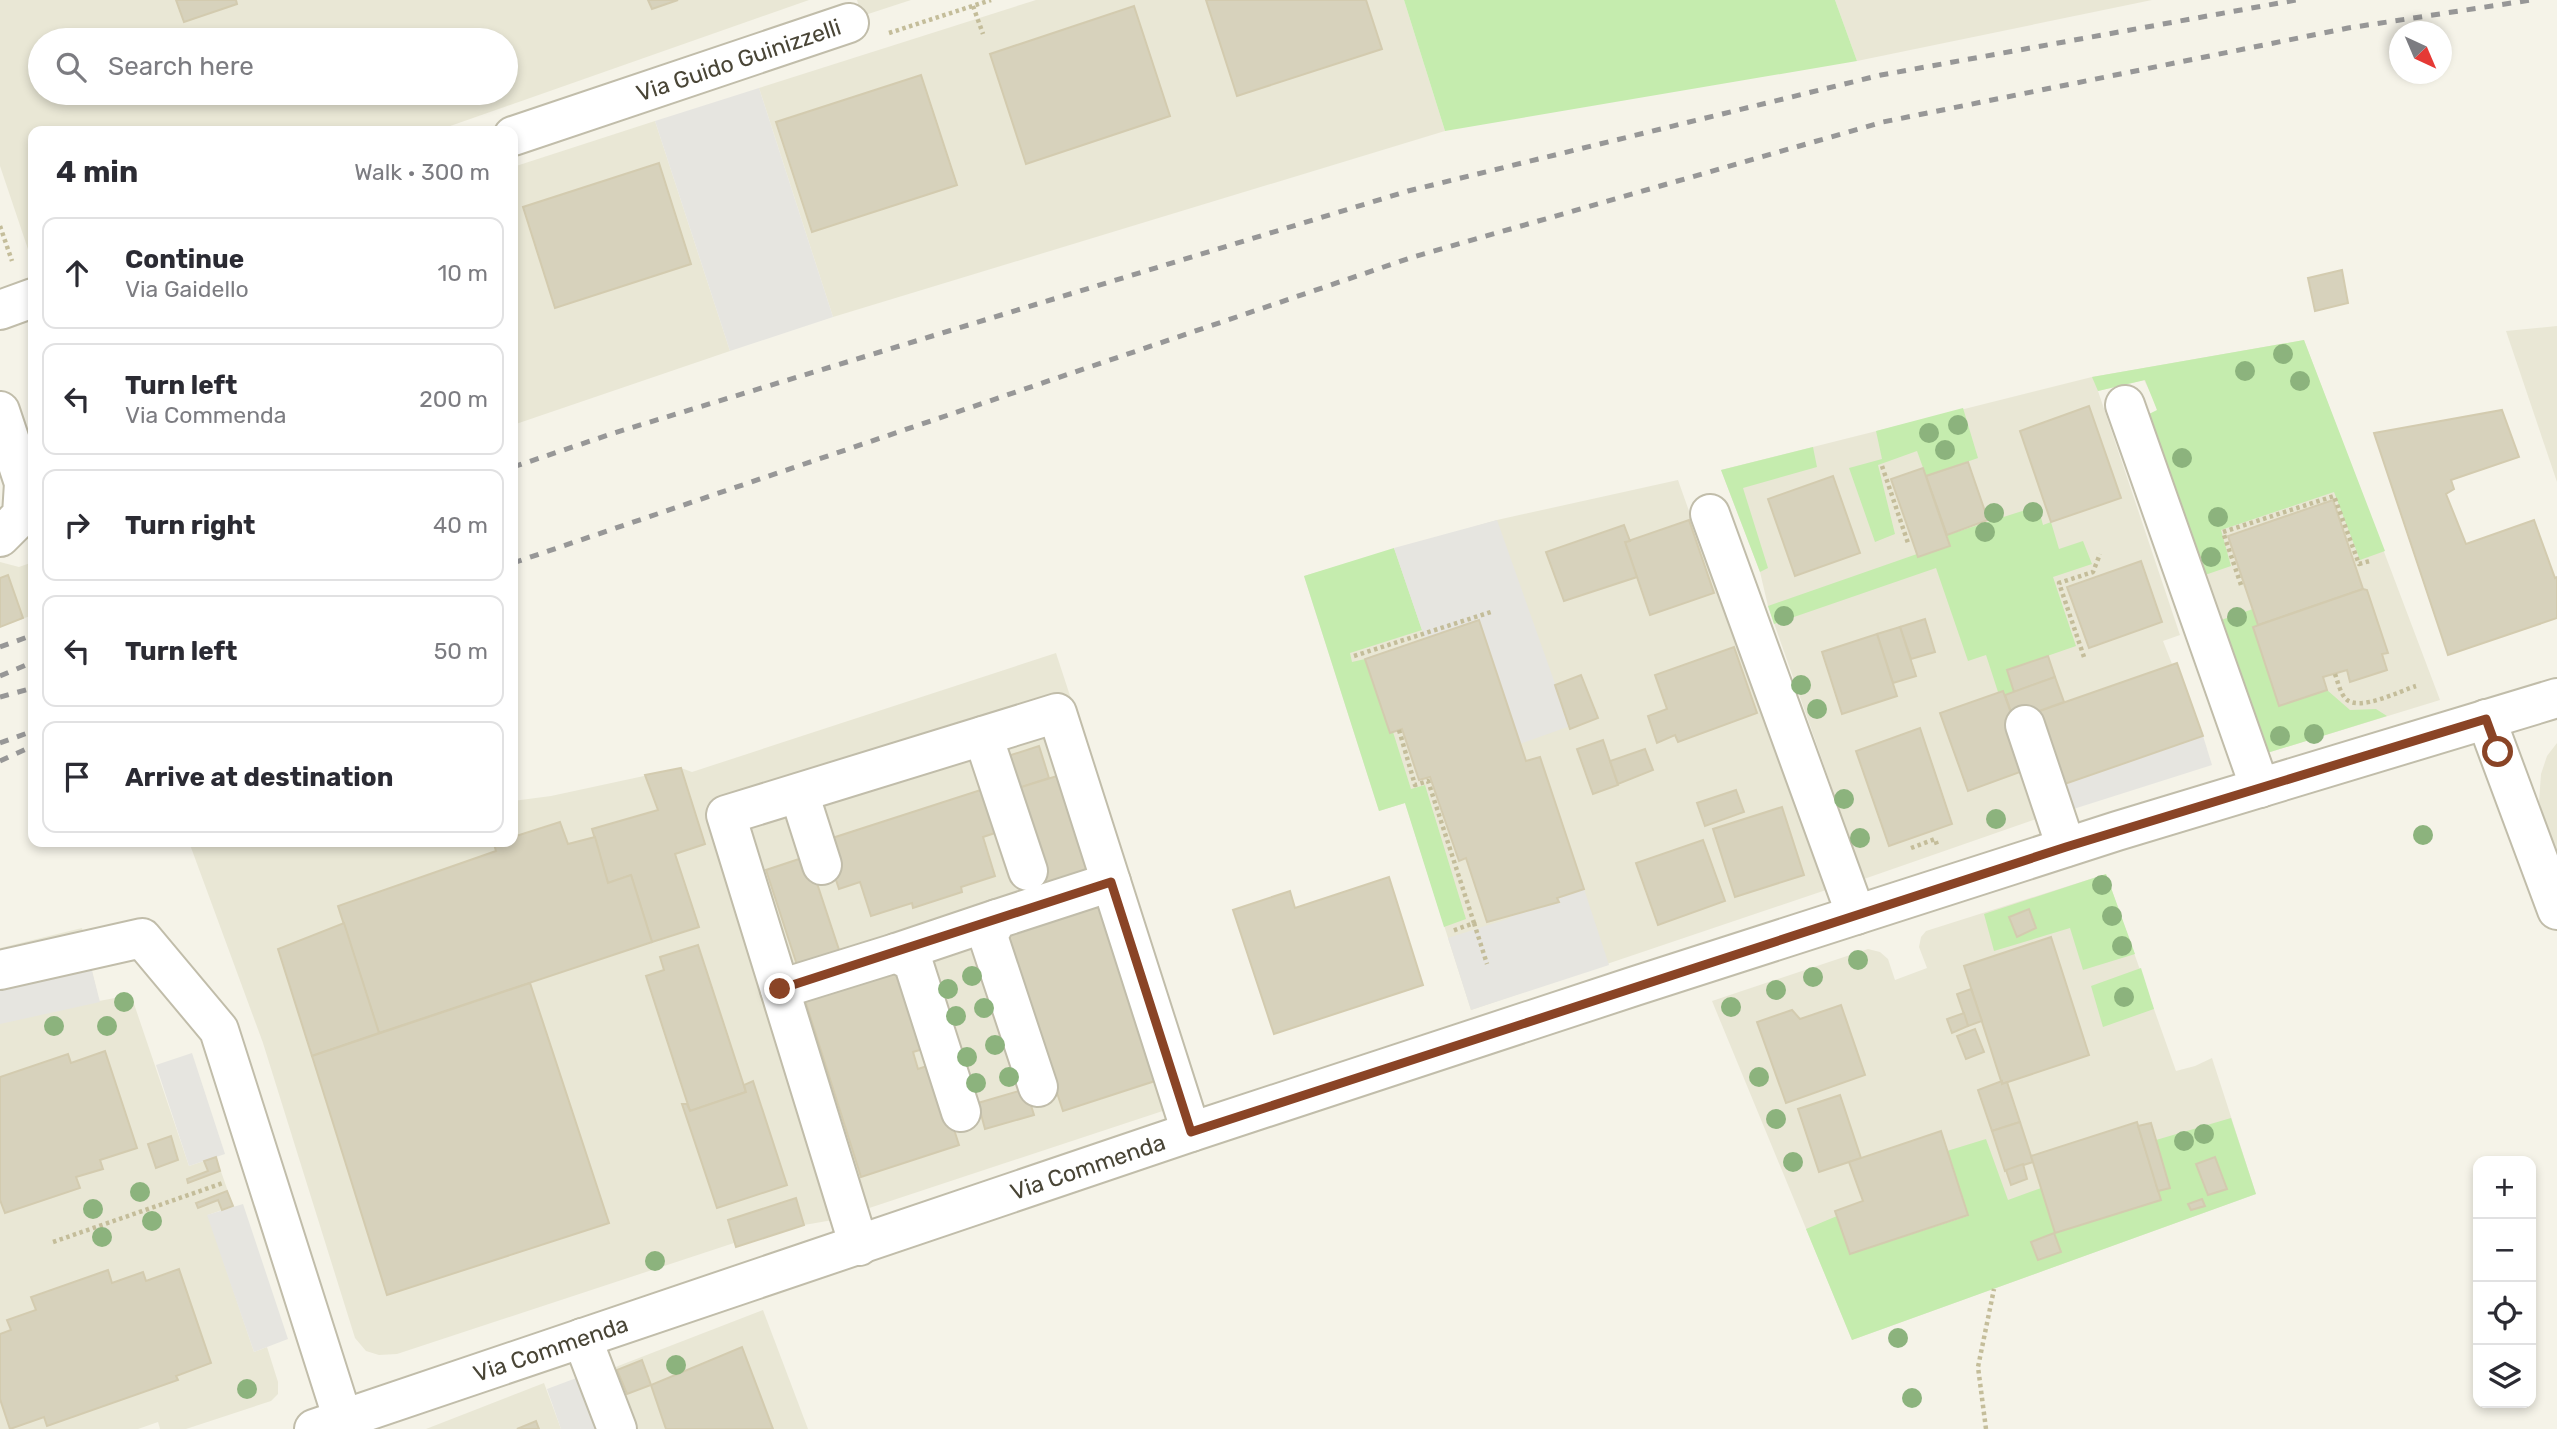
<!DOCTYPE html>
<meta charset="utf-8">
<style>
body{margin:0;font-family:Rubik,sans-serif;background:#f2f2f3;color:#2b2b33}
.controls{position:absolute;right:21px;bottom:21px;display:grid;overflow:hidden;border-radius:14px;box-shadow:0 4px 10px #0003}
.controls button{width:63px;height:63px;display:grid;place-items:center;padding:0;border:0;border-bottom:2px solid #e1e1e2;background:#fff;color:#2b2b33;font:35px sans-serif}
.compass{position:absolute;left:2389px;top:21px;width:63px;height:63px;border-radius:50%;background:#fff;box-shadow:0 4px 10px #0003;rotate:136deg}
.stop{position:absolute;width:21px;height:21px;margin:-16px;border:5px solid #8a4426;border-radius:50%;background:#fff}
.stop.end{background:#8a4426;border-color:#fff;box-shadow:0 2px 7px #0008}
.list{margin:0;padding:0;list-style:none}
h2{display:flex;justify-content:space-between;align-items:center;height:91px;margin:0;padding:0 28px;font-size:30px}
h2 small{font-size:23px;font-weight:400;color:#7c7c81}
.list li{display:grid;grid-template-columns:46px 1fr auto;gap:21px;align-items:center;box-sizing:border-box;height:112px;margin:0 14px 14px;padding:0 14px;border:2px solid #e1e1e2;border-radius:14px}
.list b{display:block;font-size:26px;white-space:nowrap}
.list p{margin:0;font-size:23px;white-space:nowrap;color:#7c7c81}
.list em{font-size:23px;font-style:normal;color:#7c7c81}
.icon{flex:none;width:38px;height:38px;fill:none;stroke:currentColor;stroke-width:2;stroke-linecap:round;stroke-linejoin:round}
.map{position:relative;flex:none;width:2557px;height:1429px;overflow:hidden}
.search{position:absolute;background:#fff;box-shadow:0 4px 10px #0003;left:28px;top:28px;width:490px;height:77px;display:flex;align-items:center;gap:18px;box-sizing:border-box;padding:0 24px;border-radius:38px;color:#7c7c81;font-size:26px}
.panel{position:absolute;background:#fff;box-shadow:0 4px 10px #0003;left:28px;top:126px;width:490px;height:721px;border-radius:14px}
.map>svg:first-child{display:block}
</style>
<div class="map">
<svg width="2557" height="1429" viewBox="0 0 2557 1429">
<rect width="100%" height="100%" fill="#f5f3e8"/>
<g fill="#e9e7d5" fill-rule="evenodd">
<path d="M 0,0 L 809,0 L 436,131 L 33,131 L 33,264 L 0,166 ZM 40,40 L 506,40 L 506,93 L 40,93 Z"/>
<polygon points="857,0 911,0 862,16"/>
<polygon points="1036,0 1404,0 1445,131 833,317 759,88"/>
<polygon points="1835,0 2152,0 1857,61"/>
<polygon points="655,121 730,351 513,425 513,167"/>
<polygon points="2557,326 2557,482 2506,331"/>
<polygon points="2304,340 2440,700 2267,753 2149,414 2157,411 2156,404 2144,380 2098,391 2180,635 2163,641 2172,664 2177,663 2203,736 2045,816 1864,879 1768,606 1760,572 1721,470 2092,377"/>
<polygon points="1678,480 1723,607 1766,718 1826,890 1471,1010 1405,803 1379,811 1304,576 1497,520"/>
<polygon points="0,562 19,567 33,562 33,615 0,627"/>
<polygon points="1056,653 1202,1098 833,1220 804,1225 736,1247 734,1243 397,1354 379,1355 366,1351 355,1338 263,1043 189,842 513,842 513,801 551,796 681,768 692,772"/>
<polygon points="2557,743 2557,859 2539,802 2541,774 2547,756"/>
<polygon points="2106,874 2176,1071 2195,1066 2212,1058 2256,1194 1852,1340 1712,1001 1868,949 1880,952 1888,959 1895,980 1927,968 1919,947 1921,937 1926,931"/>
<polygon points="82,928 99,1001 131,995 189,1166 216,1157 233,1206 208,1215 254,1352 267,1347 278,1382 278,1394 271,1401 186,1429 160,1429 158,1422 138,1429 0,1429 0,948"/>
<polygon points="763,1310 808,1429 637,1429 613,1368"/>
<polygon points="544,1383 561,1429 426,1429"/>
</g>
<g fill="#c5ecae">
<polygon points="1404,0 1835,0 1857,61 1445,131"/>
<polygon points="2304,340 2385,551 2360,560 2334,492 2221,530 2231,566 2205,575 2149,414 2157,410 2145,380 2098,391 2092,377"/>
<polygon points="1963,408 1978,458 1926,476 1917,451 1878,465 1895,534 1875,542 1849,468 1882,459 1876,431"/>
<polygon points="1813,447 1817,467 1743,488 1768,568 1760,572 1721,470"/>
<polygon points="2038,506 2043,525 2051,522 2059,549 2083,541 2092,564 2053,577 2076,646 2007,670 2014,692 2005,695 2003,691 1998,692 1986,655 1968,661 1936,568 1774,624 1768,606 1917,554 1918,557 1950,546 1947,535"/>
<polygon points="1394,548 1422,630 1350,653 1352,662 1365,659 1390,733 1393,732 1411,789 1425,785 1466,919 1444,927 1405,803 1379,811 1304,576"/>
<polygon points="2253,609 2258,625 2253,628 2279,706 2327,690 2350,710 2376,709 2387,716 2267,753 2221,620"/>
<polygon points="2106,874 2135,954 2083,970 2070,928 1994,951 1984,914"/>
<polygon points="2141,968 2154,1009 2103,1027 2091,986"/>
<polygon points="2231,1118 2256,1194 1852,1340 1806,1229 1837,1216 1850,1254 1968,1216 1947,1151 1986,1139 2008,1200 2041,1188 2055,1233 2161,1200 2158,1191 2170,1187 2156,1140"/>
</g>
<g fill="#e6e5e0">
<polygon points="759,88 833,317 730,351 655,121"/>
<polygon points="1497,520 1570,726 1520,744 1479,620 1425,639 1394,548"/>
<polygon points="2203,736 2212,765 2064,812 2056,787"/>
<polygon points="1584,889 1609,965 1471,1010 1448,938 1510,918 1509,915 1530,908 1531,911 1558,902 1557,898"/>
<polygon points="91,967 100,1002 0,1024 0,988"/>
<polygon points="192,1053 225,1154 189,1166 156,1065"/>
<polygon points="243,1204 288,1339 254,1352 207,1215"/>
<polygon points="579,1377 598,1429 561,1429 547,1389"/>
</g>
<g fill="#d7d2bc" stroke="#d3cbaf" stroke-width="2">
<polygon points="176,0 236,0 237,4 184,22"/>
<polygon points="648,0 678,0 652,9"/>
<polygon points="1206,0 1366,0 1382,49 1237,96"/>
<polygon points="1134,6 1170,116 1026,164 990,54"/>
<polygon points="921,75 957,185 812,232 776,122"/>
<polygon points="659,163 691,264 555,308 523,207"/>
<polygon points="2342,270 2348,303 2315,311 2308,278"/>
<polygon points="2089,406 2121,498 2051,522 2020,431"/>
<polygon points="2502,410 2519,457 2451,480 2454,489 2446,494 2466,544 2534,520 2555,578 2557,577 2557,618 2448,655 2374,433"/>
<polygon points="1968,462 1988,520 1947,535 1926,476"/>
<polygon points="1923,468 1950,546 1918,557 1891,479"/>
<polygon points="1833,476 1860,553 1795,576 1768,499"/>
<polygon points="2333,500 2363,589 2258,625 2228,536"/>
<polygon points="1689,520 1714,593 1650,615 1625,542"/>
<polygon points="1624,525 1630,541 1625,542 1637,577 1564,601 1546,552"/>
<polygon points="2141,561 2162,622 2089,648 2067,587"/>
<polygon points="8,575 23,618 0,627 0,578"/>
<polygon points="2363,589 2367,590 2388,653 2382,654 2387,670 2350,682 2347,670 2323,677 2327,690 2279,706 2253,627"/>
<polygon points="1925,619 1935,652 1911,659 1900,627"/>
<polygon points="1479,620 1526,761 1540,757 1584,889 1557,898 1559,902 1487,922 1466,858 1459,861 1430,777 1419,780 1402,729 1390,733 1365,659"/>
<polygon points="1900,627 1916,676 1893,683 1877,634"/>
<polygon points="1877,634 1897,696 1842,714 1822,652"/>
<polygon points="1734,647 1757,713 1678,742 1675,735 1657,743 1648,716 1667,709 1655,675"/>
<polygon points="2048,656 2055,677 2014,692 2007,670"/>
<polygon points="2177,663 2203,736 2056,787 2031,714"/>
<polygon points="1581,675 1598,718 1570,729 1555,685"/>
<polygon points="2055,677 2064,702 2014,720 2005,695"/>
<polygon points="2003,691 2031,768 1968,791 1940,713"/>
<polygon points="1920,728 1952,824 1889,846 1856,751"/>
<polygon points="1603,740 1618,785 1593,794 1577,749"/>
<polygon points="1039,746 1049,778 1015,789 1005,757"/>
<polygon points="1645,749 1653,770 1618,784 1610,761"/>
<polygon points="681,768 705,844 675,854 699,927 652,942 631,875 608,883 592,829 658,810 645,775"/>
<polygon points="1057,776 1089,873 1047,887 1015,789"/>
<polygon points="990,787 1004,830 983,837 995,876 961,887 962,892 913,908 912,903 871,916 860,882 839,889 823,841"/>
<polygon points="1736,790 1744,812 1705,826 1697,803"/>
<polygon points="1782,807 1804,875 1735,897 1713,829"/>
<polygon points="560,822 568,844 595,837 608,883 631,875 652,942 379,1033 338,906 496,851 494,844 513,842 513,837"/>
<polygon points="1703,840 1725,901 1658,925 1636,863"/>
<polygon points="808,856 840,953 798,968 766,870"/>
<polygon points="1389,877 1423,985 1274,1034 1233,910 1290,891 1295,908"/>
<polygon points="1100,903 1158,1080 1063,1111 1005,934"/>
<polygon points="2029,909 2036,928 2017,937 2009,917"/>
<polygon points="344,923 379,1033 312,1056 278,949"/>
<polygon points="2051,937 2089,1055 2002,1084 1964,966"/>
<polygon points="698,945 746,1092 690,1111 646,976 664,970 660,957"/>
<polygon points="900,966 926,1048 913,1052 918,1069 933,1064 959,1145 861,1177 804,997"/>
<polygon points="530,983 609,1223 387,1295 312,1056"/>
<polygon points="1971,989 1982,1021 1968,1026 1957,994"/>
<polygon points="1841,1005 1865,1075 1786,1103 1757,1022 1792,1010 1800,1019"/>
<polygon points="1964,1013 1968,1026 1952,1033 1947,1019"/>
<polygon points="1975,1029 1984,1052 1966,1059 1957,1036"/>
<polygon points="105,1051 137,1148 100,1160 103,1169 76,1177 80,1188 5,1213 0,1200 0,1077 68,1054 71,1063"/>
<polygon points="753,1081 787,1185 717,1208 682,1104 687,1104 690,1111 746,1092 744,1085"/>
<polygon points="2002,1081 2002,1084 2007,1082 2020,1122 1992,1131 1978,1090"/>
<polygon points="1026,1089 1034,1115 985,1129 978,1103"/>
<polygon points="1840,1095 1861,1158 1819,1172 1798,1109"/>
<polygon points="2020,1122 2033,1162 2005,1171 1992,1131"/>
<polygon points="2137,1122 2161,1200 2055,1233 2031,1156"/>
<polygon points="2151,1123 2170,1188 2158,1191 2138,1126"/>
<polygon points="1941,1131 1968,1215 1850,1254 1835,1211 1863,1201 1849,1162"/>
<polygon points="171,1136 178,1160 156,1168 148,1144"/>
<polygon points="216,1157 220,1171 188,1183 187,1179 208,1171 204,1161"/>
<polygon points="2215,1157 2227,1189 2208,1195 2196,1164"/>
<polygon points="2023,1164 2027,1179 2011,1185 2006,1170"/>
<polygon points="227,1191 233,1206 222,1210 218,1200 198,1208 196,1203"/>
<polygon points="796,1198 804,1225 736,1247 728,1220"/>
<polygon points="2202,1199 2205,1206 2191,1210 2188,1204"/>
<polygon points="2054,1233 2061,1252 2038,1260 2031,1242"/>
<polygon points="179,1269 211,1363 176,1376 178,1380 47,1426 44,1417 10,1429 0,1399 0,1334 11,1330 7,1320 36,1310 31,1297 108,1270 112,1283 143,1272 146,1281"/>
<polygon points="742,1347 773,1429 666,1429 651,1385"/>
<polygon points="642,1360 651,1385 627,1394 617,1370"/>
<polygon points="536,1421 539,1429 517,1429"/>
</g>
<g fill="none" stroke-linecap="round" stroke-linejoin="round">
<defs>
<g id="minor">
<path id="s1" d="M 513,136 L 849,23"/>
<polyline points="0,310 33,298"/>
<polyline points="2125,405 2260,788"/>
<polyline points="0,411 24,483 22,515 0,537"/>
<polyline points="1710,514 1856,915"/>
<polyline points="2486,719 2557,910"/>
<polyline points="2025,725 2066,847"/>
<polyline points="983,736 1028,871"/>
<polyline points="799,793 822,865"/>
<polyline points="896,953 997,919"/>
<polyline points="0,970 142,938 219,1030 346,1429"/>
<polyline points="780,989 896,953 913,962 961,1112"/>
<polyline points="1038,1087 988,936 997,919 1111,882"/>
<polyline points="859,1246 726,815 1057,713 1191,1132"/>
<polyline points="582,1338 617,1429"/>
<path id="s2" d="M 314,1429 L 1191,1132 L 1635,986 L 2117,831 L 2557,698"/>
</g>
</defs>
<use href="#minor" stroke="#c1bdaa" stroke-width="42"/>
<g stroke="#c4bd9a" stroke-width="4.5" stroke-dasharray="3.5 3.5" stroke-linecap="butt">
<polyline points="973,6 983,34"/>
<polyline points="889,33 991,0"/>
<polyline points="0,226 12,261"/>
<polyline points="1882,466 1908,543"/>
<polyline points="2241,585 2223,532 2334,496 2359,564 2370,561"/>
<polyline points="1354,656 1491,612"/>
<polyline points="2084,657 2059,583 2093,572 2100,554"/>
<path d="M 2335,674 C 2338,682 2340,693 2346,699 C 2359,712 2400,691 2416,686"/>
<polyline points="1399,730 1415,785 1428,781 1474,923 1452,931"/>
<polyline points="1911,848 1935,839 1937,845"/>
<polyline points="1474,923 1487,964"/>
<polyline points="53,1242 223,1183"/>
<polyline points="1986,1429 1978,1367 1994,1289"/>
</g>
<use href="#minor" stroke="#fff" stroke-width="38"/>
<g stroke="#979797" stroke-width="5" stroke-dasharray="9 9" stroke-linecap="butt">
<polyline points="513,467 614,433 1408,191 1881,75 2296,0"/>
<polyline points="513,563 1413,257 1883,122 2348,28 2531,0"/>
<polyline points="0,647 33,635"/>
<polyline points="0,676 33,662"/>
<polyline points="0,697 33,688"/>
<polyline points="0,743 33,731"/>
<polyline points="0,761 33,746"/>
</g>
</g>
<g fill="#8cb37d">
<circle cx="2283" cy="354" r="10"/>
<circle cx="2245" cy="371" r="10"/>
<circle cx="2300" cy="381" r="10"/>
<circle cx="1958" cy="425" r="10"/>
<circle cx="1929" cy="433" r="10"/>
<circle cx="1945" cy="450" r="10"/>
<circle cx="2182" cy="458" r="10"/>
<circle cx="2033" cy="512" r="10"/>
<circle cx="1994" cy="513" r="10"/>
<circle cx="2218" cy="517" r="10"/>
<circle cx="1985" cy="532" r="10"/>
<circle cx="2211" cy="557" r="10"/>
<circle cx="1784" cy="616" r="10"/>
<circle cx="2237" cy="617" r="10"/>
<circle cx="1801" cy="685" r="10"/>
<circle cx="1817" cy="709" r="10"/>
<circle cx="2314" cy="734" r="10"/>
<circle cx="2280" cy="736" r="10"/>
<circle cx="1844" cy="799" r="10"/>
<circle cx="1996" cy="819" r="10"/>
<circle cx="2423" cy="835" r="10"/>
<circle cx="1860" cy="838" r="10"/>
<circle cx="2102" cy="885" r="10"/>
<circle cx="2112" cy="916" r="10"/>
<circle cx="2122" cy="946" r="10"/>
<circle cx="1858" cy="960" r="10"/>
<circle cx="972" cy="976" r="10"/>
<circle cx="1813" cy="977" r="10"/>
<circle cx="948" cy="989" r="10"/>
<circle cx="1776" cy="990" r="10"/>
<circle cx="2124" cy="997" r="10"/>
<circle cx="124" cy="1002" r="10"/>
<circle cx="1731" cy="1007" r="10"/>
<circle cx="984" cy="1008" r="10"/>
<circle cx="956" cy="1016" r="10"/>
<circle cx="54" cy="1026" r="10"/>
<circle cx="107" cy="1026" r="10"/>
<circle cx="995" cy="1045" r="10"/>
<circle cx="967" cy="1057" r="10"/>
<circle cx="1009" cy="1077" r="10"/>
<circle cx="1759" cy="1077" r="10"/>
<circle cx="976" cy="1083" r="10"/>
<circle cx="1776" cy="1119" r="10"/>
<circle cx="2204" cy="1134" r="10"/>
<circle cx="2184" cy="1141" r="10"/>
<circle cx="1793" cy="1162" r="10"/>
<circle cx="140" cy="1192" r="10"/>
<circle cx="93" cy="1209" r="10"/>
<circle cx="152" cy="1221" r="10"/>
<circle cx="102" cy="1237" r="10"/>
<circle cx="655" cy="1261" r="10"/>
<circle cx="1898" cy="1338" r="10"/>
<circle cx="676" cy="1365" r="10"/>
<circle cx="247" cy="1389" r="10"/>
<circle cx="1912" cy="1398" r="10"/>
</g>
<g fill="none" stroke-linecap="round" stroke-linejoin="round">
<polyline stroke="#8a4426" stroke-width="9" points="780,989 1111,882 1191,1132 2066,847 2486,719 2498,752"/>
</g>
<g text-anchor="middle" stroke-width="5" stroke-linejoin="round" paint-order="stroke">
<g font-size="23" fill="#494536" stroke="#fff">
<text dy="8" stroke="none"><textPath href="#s1" startOffset="238">Via Guido Guinizzelli</textPath></text>
<text dy="8" stroke="none"><textPath href="#s2" startOffset="817">Via Commenda</textPath></text>
<text dy="8" stroke="none"><textPath href="#s2" startOffset="250">Via Commenda</textPath></text>
</g>
</g>
</svg>
<div class="controls">
<button>+</button>
<button>−</button>
<button><svg class="icon" aria-label="locate" viewBox="0 0 24 24"><circle cx="12" cy="12" r="6"/><path d="M12 2v4M12 18v4M2 12h4M18 12h4"/></svg></button>
<button><svg class="icon" aria-label="layers" viewBox="0 0 24 24"><path d="M12 4l9 5-9 5-9-5zM3 14l9 5 9-5"/></svg></button>
</div>
<svg class="compass" viewBox="-18 -18 36 36"><path d="M0-13l5 13h-10z" fill="#e53935"/><path d="M0 13l5-13h-10z" fill="#7c7c81"/></svg>
<div class="stop" style="left:2498px;top:752px"></div>
<div class="stop end" style="left:780px;top:989px"></div>
<div class="search"><svg class="icon" aria-label="search" viewBox="0 0 24 24"><circle cx="10" cy="10" r="6"/><path d="M15 15l6 6"/></svg>Search here</div>
<section class="panel">
<h2>4 min<small>Walk · 300 m</small></h2>
<ul class="list">
<li><svg class="icon" aria-label="ahead" viewBox="0 0 24 24"><path d="M12 20V5M6 11l6-6 6 6"/></svg><div><b>Continue</b><p>Via Gaidello</p></div><em>10 m</em></li>
<li><svg class="icon" aria-label="left" viewBox="0 0 24 24"><path d="M17 20v-9H6M10 6l-5 5 5 5"/></svg><div><b>Turn left</b><p>Via Commenda</p></div><em>200 m</em></li>
<li><svg class="icon" aria-label="right" viewBox="0 0 24 24"><path d="M7 20v-9h11M14 6l5 5-5 5"/></svg><div><b>Turn right</b></div><em>40 m</em></li>
<li><svg class="icon" aria-label="left" viewBox="0 0 24 24"><path d="M17 20v-9H6M10 6l-5 5 5 5"/></svg><div><b>Turn left</b></div><em>50 m</em></li>
<li><svg class="icon" aria-label="arrive" viewBox="0 0 24 24"><path d="M6 21V4h12l-3 4 3 4H6"/></svg><div><b>Arrive at destination</b></div></li>
</ul>
</section>
</div>
